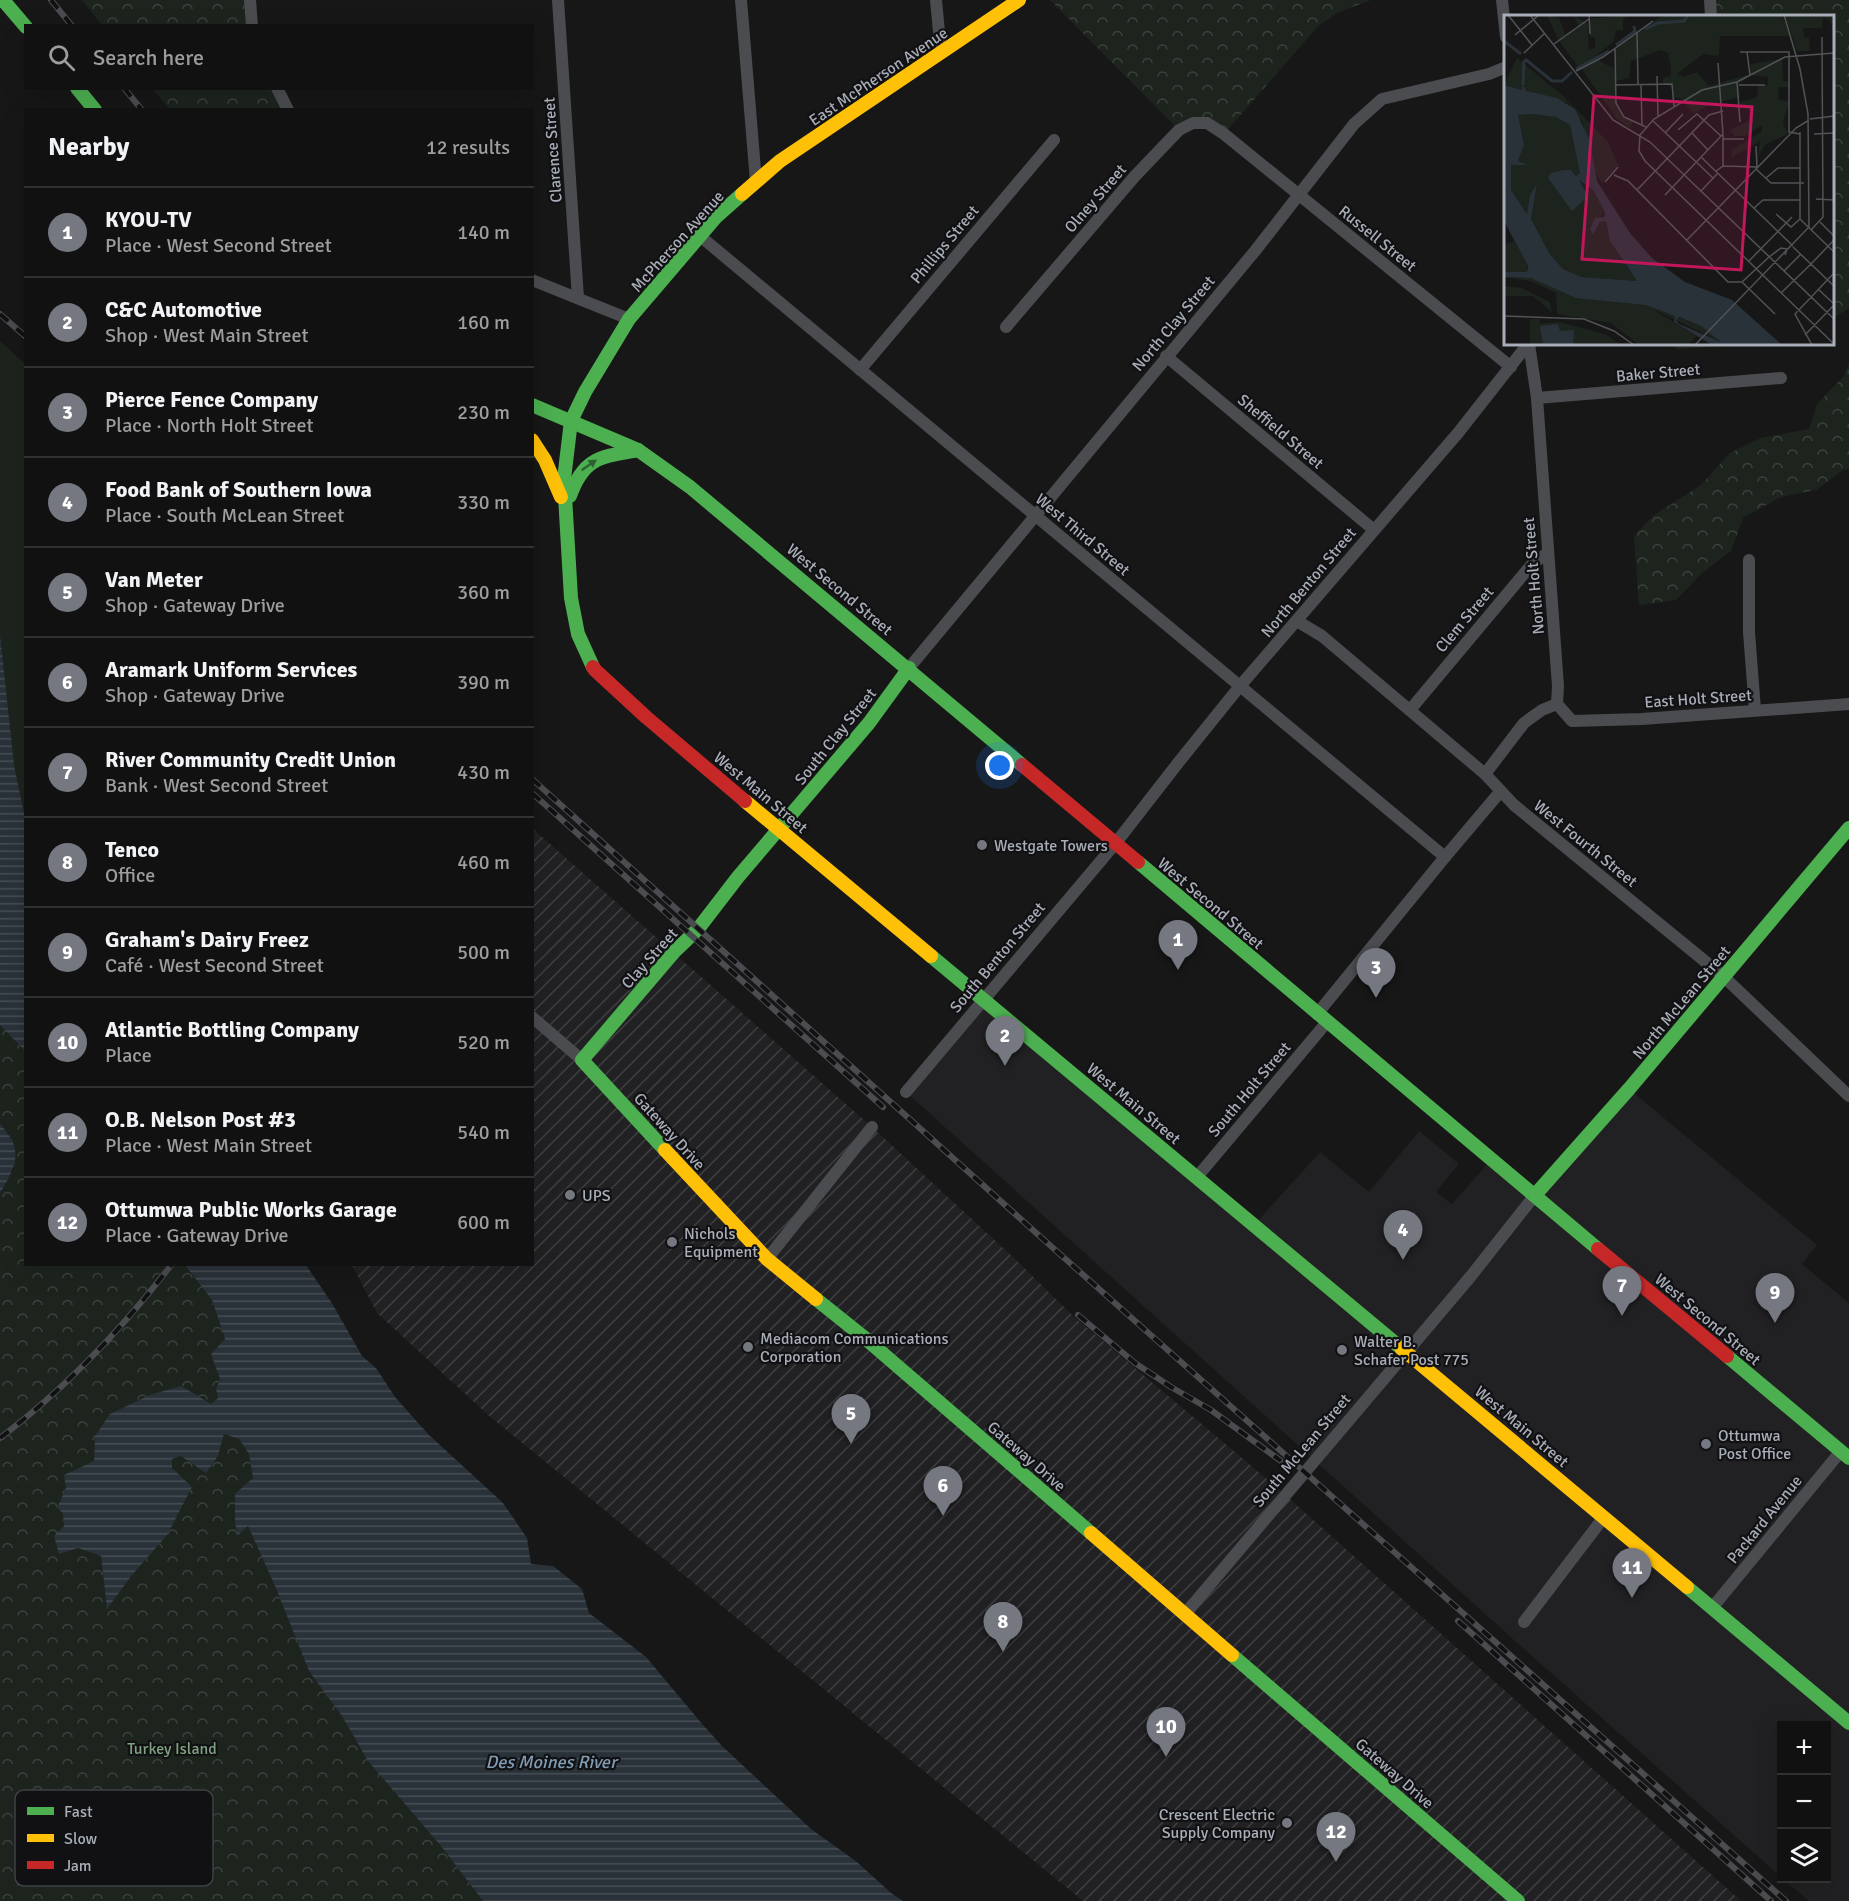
<!DOCTYPE html>
<meta charset="utf-8">
<style>
body{margin:0;font-family:Signika,sans-serif;background:#1e1f1f;color:#f1f3f6}
.controls{position:absolute;right:18px;bottom:18px;display:grid;overflow:hidden;border-radius:0px;box-shadow:0 6px 24px #0002}
.controls button{width:54px;height:54px;display:grid;place-items:center;padding:0;border:0;border-bottom:2px solid #303131;background:#111;color:#f1f3f6;font:30px sans-serif}
.you{position:absolute;left:1000px;top:766px;width:21px;height:21px;margin:-15px;border:4px solid #fff;border-radius:50%;background:#1a73e8;box-shadow:0 0 0 9px #1a73e833}
.badge{display:grid;place-items:center;width:39px;height:39px;border-radius:50%;background:#757880;color:#fff;font-size:20px;font-weight:700}
.pin{position:absolute;translate:-50% -50px;filter:drop-shadow(0 2px 3px #0008)}
.pin::after{content:'';position:absolute;top:32px;width:21px;height:18px;background:inherit;clip-path:polygon(0 0,100% 0,50% 100%)}
.list{margin:0;padding:0;list-style:none}
h2{display:flex;justify-content:space-between;align-items:center;height:78px;margin:0;padding:0 24px;font-size:26px}
h2 small{font-size:20px;font-weight:400;color:#9c9d9f}
.list li{display:grid;grid-template-columns:39px 1fr auto;gap:18px;align-items:center;box-sizing:border-box;height:90px;padding:0 24px;border-top:2px solid #303131}
.list b{display:block;font-size:22px;white-space:nowrap}
.list p{margin:0;font-size:20px;white-space:nowrap;color:#9c9d9f}
.list em{font-size:20px;font-style:normal;color:#9c9d9f}
.icon{flex:none;width:33px;height:33px;fill:none;stroke:currentColor;stroke-width:2;stroke-linecap:round;stroke-linejoin:round}
.map{position:relative;flex:none;width:1849px;height:1901px;overflow:hidden}
.search{position:absolute;background:#111;box-shadow:0 6px 24px #0002;left:24px;top:24px;width:510px;height:66px;display:flex;align-items:center;gap:15px;box-sizing:border-box;padding:0 21px;border-radius:0px;color:#9c9d9f;font-size:22px}
.panel{position:absolute;background:#111;box-shadow:0 6px 24px #0002;left:24px;top:108px;width:510px;height:1158px;border-radius:0px}
.map>svg:first-child{display:block}
</style>
<div class="map">
<svg width="1849" height="1901" viewBox="0 0 1849 1901">
<defs>
<pattern id="industrial-furrows" width="10" height="10" patternUnits="userSpaceOnUse" patternTransform="scale(1.5)"><rect width="10" height="10" fill="#212123"/><path d="M-1 1l2-2M0 10L10 0M9 11l2-2" fill="none" stroke="#3e3f41"/></pattern>
<pattern id="forest-crowns" width="20" height="18" patternUnits="userSpaceOnUse" patternTransform="scale(1.5)"><rect width="20" height="18" fill="#1d241e"/><path d="M2 6a3 3 0 1 1 6 0M12 15a3 3 0 1 1 6 0" fill="none" stroke="#3b413d"/></pattern>
<pattern id="water-rules" width="6" height="5" patternUnits="userSpaceOnUse" patternTransform="scale(1.5)"><rect width="6" height="5" fill="#2a3239"/><path d="M0 2.5h6" fill="none" stroke="#464d54"/></pattern>
</defs>
<rect width="100%" height="100%" fill="#171717"/>
<polygon fill="#212123" points="983,1000 1254,1225 1320,1152 1369,1192 1419,1131 1459,1164 1436,1192 1452,1204 1482,1170 1490,1157 1535,1195 1629,1089 1817,1245 1802,1264 1849,1303 1849,1901 1809,1901 1783,1879 1826,1878 1826,1726 1782,1726 1781,1877 1524,1649 906,1092"/>
<polygon fill="url(#industrial-furrows)" points="533,829 872,1127 1015,1259 1072,1315 1273,1484 1741,1901 1083,1901 488,1415 377,1313 352,1265 532,1264"/>
<g fill="url(#forest-crowns)">
<polygon points="82,0 250,0 252,25 102,25"/>
<polygon points="1050,0 1371,0 1339,12 1319,25 1224,134 1207,123 1179,130"/>
<polygon points="1710,0 1849,0 1849,308 1833,318 1832,16 1809,16 1809,13 1769,16 1711,16"/>
<polygon points="153,89 277,89 288,109 170,109"/>
<polygon points="1676,344 1752,344 1677,349"/>
<polygon points="1849,363 1849,469 1843,470 1816,490 1781,497 1743,518 1731,551 1702,573 1676,600 1639,605 1634,536 1653,516 1701,485 1730,453 1761,438 1809,429 1817,404 1844,376"/>
<polygon points="0,1025 25,1051 26,1264 185,1265 212,1300 225,1340 211,1354 220,1379 216,1389 218,1398 211,1404 95,1436 94,1461 66,1488 57,1508 63,1513 64,1527 60,1554 78,1548 101,1556 107,1608 132,1575 172,1468 172,1459 181,1456 218,1456 224,1434 239,1439 249,1454 253,1478 238,1534 248,1526 275,1586 309,1671 342,1716 368,1761 441,1846 483,1901 0,1901 0,1193 14,1169 9,1134 0,1124"/>
</g>
<polygon fill="#1d241e" points="0,341 25,364 25,821 0,721"/>
<g fill="url(#water-rules)">
<polygon points="0,635 14,765 25,818 25,1051 0,1025"/>
<path d="M 0,1124 C 24,1150 17,1165 0,1193 Z"/>
<polygon points="185,1265 306,1265 333,1305 362,1356 376,1368 395,1397 428,1434 503,1503 527,1538 531,1564 553,1566 582,1589 589,1613 646,1657 703,1725 722,1746 811,1829 857,1862 891,1893 903,1901 483,1901 441,1846 368,1761 342,1716 309,1671 275,1586 248,1526 238,1535 235,1523 235,1494 253,1478 249,1454 239,1439 224,1434 218,1456 206,1473 181,1456 172,1459 172,1468 192,1487 167,1535 132,1575 107,1609 101,1556 78,1548 59,1554 54,1536 64,1526 63,1513 57,1508 66,1488 64,1475 94,1461 95,1436 110,1414 150,1395 181,1386 211,1404 218,1398 216,1389 220,1379 211,1354 225,1339 212,1300"/>
</g>
<g fill="none" stroke-linecap="round" stroke-linejoin="round">
<g stroke="#4b4c50" stroke-width="12">
<polyline points="250,0 252,26"/>
<polyline points="558,0 578,298"/>
<polyline points="741,0 756,182"/>
<polyline points="936,0 941,53"/>
<polyline points="1502,0 1506,37"/>
<polyline points="1710,0 1711,16"/>
<polyline points="277,88 288,110"/>
<polyline points="700,236 1445,857"/>
<polyline points="532,280 629,319"/>
<polyline points="1006,327 1135,176 1179,130 1193,123 1207,123 1224,134 1511,367"/>
<polyline points="1529,344 1537,398 1558,686 1557,704"/>
<polyline points="1166,356 1374,530"/>
<polyline points="860,370 1054,140"/>
<polyline points="1537,398 1781,378"/>
<polyline points="1749,560 1749,632 1755,710"/>
<polyline points="1297,621 1322,636 1485,774 1514,805 1723,976 1849,1096"/>
<polyline points="909,668 1255,251 1354,124 1382,99 1489,74 1506,67"/>
<polyline points="1557,704 1572,721 1642,719 1849,704"/>
<polyline points="1410,710 1533,563 1548,553"/>
<polyline points="1485,774 1524,723 1542,710 1557,704"/>
<polyline points="1317,1014 1445,857 1500,792"/>
<polyline points="532,1017 582,1060"/>
<polyline points="906,1092 1115,844 1178,763 1240,686 1458,433 1528,344"/>
<polyline points="1197,1177 1327,1022"/>
<polyline points="767,1259 872,1127"/>
<polyline points="1712,1608 1841,1451"/>
<polyline points="1185,1614 1471,1276 1535,1195"/>
<polyline points="1524,1622 1604,1517"/>
</g>
<g stroke="#4caf50" stroke-width="14">
<polyline points="3,0 26,27"/>
<polyline points="77,88 95,110"/>
<polyline points="532,405 638,450 690,487 1022,765"/>
<path d="M 570,496 C 584,457 601,457 638,450"/>
<polyline points="593,667 578,634 571,598 564,479 571,421 585,392 629,319 716,217 742,194"/>
<polyline points="1138,862 1598,1249"/>
<polyline points="931,956 1401,1348"/>
<polyline points="665,1150 582,1060 674,952 698,929 738,877 869,723 909,668"/>
<polyline points="1535,1195 1629,1089 1849,828"/>
<polyline points="816,1299 866,1339 1091,1533"/>
<polyline points="1727,1356 1849,1458"/>
<polyline points="1687,1587 1849,1723"/>
<polyline points="1232,1655 1518,1901"/>
</g>
<g stroke="#ffc107" stroke-width="14">
<polyline points="742,194 780,161 1019,0"/>
<polyline points="532,440 545,460 561,497"/>
<polyline points="745,801 931,956"/>
<polyline points="665,1150 767,1259 816,1299"/>
<polyline points="1401,1348 1687,1587"/>
<polyline points="1091,1533 1232,1655"/>
</g>
<g stroke="#c62828" stroke-width="14">
<polyline points="593,667 595,670 646,717 745,801"/>
<polyline points="1022,765 1138,862"/>
<polyline points="1598,1249 1727,1356"/>
</g>
<defs>
<g id="rail">
<polyline points="51,0 72,26"/>
<polyline points="124,88 142,110"/>
<polyline points="0,314 26,337"/>
<polyline points="532,779 1034,1231 1786,1901"/>
<polyline points="532,793 883,1107"/>
<polyline points="1078,1315 1135,1363 1171,1387 1211,1410 1281,1461"/>
<path d="M 0,1438 C 65,1389 122,1329 172,1264"/>
<polyline points="1458,1621 1771,1901"/>
</g>
</defs>
<use href="#rail" stroke="#4b4c4f" stroke-width="6"/>
<use href="#rail" stroke="#111113" stroke-width="4" stroke-dasharray="11" stroke-linecap="butt"/>
</g>
<defs><path id="oneway-solid" d="M-6-.8H1V-3.2L6.5 0L1 3.2V.8H-6Z" transform="scale(1.5)"/></defs>
<use fill="#2e6032" href="#oneway-solid" transform="translate(589 465) rotate(-35)"/>
<g fill="#757880" stroke="#111113" stroke-width="2">
<circle cx="982" cy="845" r="6"/>
<circle cx="570" cy="1195" r="6"/>
<circle cx="672" cy="1242" r="6"/>
<circle cx="748" cy="1347" r="6"/>
<circle cx="1342" cy="1350" r="6"/>
<circle cx="1706" cy="1444" r="6"/>
<circle cx="1287" cy="1823" r="6"/>
</g>
<g text-anchor="middle" stroke-width="4.5" stroke-linejoin="round" paint-order="stroke">
<g font-size="16" fill="#a8adb8" stroke="#111113">
<text transform="translate(878 76) rotate(-34)" y="6">East McPherson Avenue</text>
<text transform="translate(552 150) rotate(-94)" y="6">Clarence Street</text>
<text transform="translate(1095 198) rotate(-49)" y="6">Olney Street</text>
<text transform="translate(1378 238) rotate(39)" y="6">Russell Street</text>
<text transform="translate(677 241) rotate(-48)" y="6">McPherson Avenue</text>
<text transform="translate(944 244) rotate(-50)" y="6">Phillips Street</text>
<text transform="translate(1173 323) rotate(-50)" y="6">North Clay Street</text>
<text transform="translate(1658 372) rotate(-5)" y="6">Baker Street</text>
<text transform="translate(1281 431) rotate(40)" y="6">Sheffield Street</text>
<text transform="translate(1083 534) rotate(40)" y="6">West Third Street</text>
<text transform="translate(1533 576) rotate(-95)" y="6">North Holt Street</text>
<text transform="translate(1308 582) rotate(-50)" y="6">North Benton Street</text>
<text transform="translate(840 589) rotate(40)" y="6">West Second Street</text>
<text transform="translate(1464 619) rotate(-50)" y="6">Clem Street</text>
<text transform="translate(1698 698) rotate(-4)" y="6">East Holt Street</text>
<text transform="translate(835 736) rotate(-51)" y="6">South Clay Street</text>
<text transform="translate(761 792) rotate(40)" y="6">West Main Street</text>
<text transform="translate(1586 843) rotate(39)" y="6">West Fourth Street</text>
<text transform="translate(1211 903) rotate(40)" y="6">West Second Street</text>
<text transform="translate(997 957) rotate(-50)" y="6">South Benton Street</text>
<text transform="translate(649 958) rotate(-48)" y="6">Clay Street</text>
<text transform="translate(1681 1002) rotate(-50)" y="6">North McLean Street</text>
<text transform="translate(1249 1089) rotate(-50)" y="6">South Holt Street</text>
<text transform="translate(1134 1103) rotate(40)" y="6">West Main Street</text>
<text transform="translate(670 1131) rotate(48)" y="6">Gateway Drive</text>
<text transform="translate(1708 1319) rotate(40)" y="6">West Second Street</text>
<text transform="translate(1522 1426) rotate(40)" y="6">West Main Street</text>
<text transform="translate(1301 1450) rotate(-50)" y="6">South McLean Street</text>
<text transform="translate(1027 1456) rotate(41)" y="6">Gateway Drive</text>
<text transform="translate(1764 1519) rotate(-51)" y="6">Packard Avenue</text>
<text transform="translate(1395 1773) rotate(41)" y="6">Gateway Drive</text>
</g>
<g font-size="16" fill="#a8adb8" stroke="#111113" text-anchor="start">
<text x="994" y="851">Westgate Towers</text>
<text x="582" y="1201">UPS</text>
<text x="684" y="1239">Nichols<tspan x="684" dy="18">Equipment</tspan></text>
<text x="760" y="1344">Mediacom Communications<tspan x="760" dy="18">Corporation</tspan></text>
<text x="1354" y="1347">Walter B.<tspan x="1354" dy="18">Schafer Post 775</tspan></text>
<text x="1718" y="1441">Ottumwa<tspan x="1718" dy="18">Post Office</tspan></text>
<text x="1275" y="1820" text-anchor="end">Crescent Electric<tspan x="1275" dy="18">Supply Company</tspan></text>
</g>
<g font-size="16" fill="#7fa381" stroke="#111113">
<text x="172" y="1754">Turkey Island</text>
</g>
<g font-size="18" font-style="italic" fill="#7f9bb3" stroke="#111113">
<text x="551" y="1768">Des Moines River</text>
</g>
</g>
<g transform="translate(1504 15)">
<rect width="330" height="330" fill="#171717"/>
<path d="M 26,304 L 36,304 L 39,330 L 26,330 Z" fill="#1d241e"/>
<path d="M 43,0 L 55,3 L 61,19 L 75,13 L 70,1 L 84,9 L 85,34 L 91,33 L 91,22 L 86,22 L 85,4 L 125,0 L 119,4 L 119,15 L 112,15 L 109,27 L 85,47 L 55,26 ZM 160,0 L 278,0 L 286,21 L 216,21 L 215,41 L 199,39 L 173,59 L 179,62 L 193,57 L 205,71 L 246,59 L 247,49 L 278,44 L 279,66 L 285,67 L 285,72 L 275,72 L 274,85 L 285,86 L 279,108 L 284,119 L 262,129 L 254,141 L 256,126 L 227,143 L 228,135 L 258,116 L 258,110 L 241,121 L 231,121 L 226,115 L 245,106 L 245,93 L 236,93 L 236,87 L 253,82 L 254,70 L 264,70 L 264,62 L 247,60 L 234,69 L 236,82 L 205,90 L 190,99 L 176,83 L 170,83 L 169,71 L 159,69 L 159,63 L 167,61 L 167,54 L 164,38 L 157,35 L 127,46 L 125,63 L 111,66 L 111,84 L 118,100 L 129,106 L 126,113 L 113,104 L 77,53 L 94,45 L 111,54 L 111,37 L 119,25 ZM 281,0 L 330,0 L 330,21 L 326,5 L 319,3 L 318,13 L 299,13 L 300,22 L 305,23 L 306,36 L 293,36 ZM 28,99 L 52,102 L 66,110 L 76,158 L 72,161 L 67,155 L 59,155 L 44,163 L 67,194 L 84,181 L 75,165 L 89,175 L 101,197 L 86,212 L 90,219 L 96,207 L 102,206 L 106,226 L 133,266 L 77,262 L 59,254 L 45,238 L 27,204 L 33,170 L 26,180 L 23,199 L 7,175 L 6,149 L 19,149 L 14,146 L 20,130 L 13,100 ZM 10,226 L 23,249 L 23,257 L 0,257 L 0,229 ZM 0,262 L 27,263 L 142,290 L 197,311 L 218,327 L 153,296 L 66,284 L 26,266 ZM 0,271 L 17,273 L 46,287 L 48,297 L 29,281 L 0,281 Z" fill="#1d241e"/>
<path d="M 83,9 L 85,47 L 75,53 L 55,26 ZM 13,43 L 58,80 L 104,127 L 114,150 L 98,168 L 87,152 L 79,108 L 64,88 L 0,70 ZM 52,277 L 142,290 L 192,321 L 184,330 L 135,330 L 107,308 L 53,299 ZM 56,307 L 103,320 L 117,330 L 39,330 L 37,308 Z" fill="#1d241e"/>
<path d="M 19,69 L 22,76 L 53,83 L 71,94 L 85,124 L 93,166 L 126,218 L 148,243 L 181,267 L 228,285 L 278,330 L 208,330 L 170,307 L 171,301 L 142,290 L 72,283 L 27,263 L 0,262 L 0,257 L 23,257 L 24,251 L 0,206 L 0,70 L 18,75 ZM 28,99 L 52,102 L 66,110 L 76,158 L 72,161 L 67,155 L 59,155 L 47,158 L 44,163 L 68,196 L 84,181 L 75,165 L 89,175 L 101,197 L 100,202 L 91,203 L 86,214 L 89,220 L 96,207 L 102,206 L 106,226 L 133,266 L 77,262 L 59,254 L 45,238 L 27,204 L 33,169 L 26,180 L 23,199 L 7,175 L 7,150 L 23,150 L 14,146 L 20,130 L 14,100 ZM 175,302 L 197,311 L 217,327 L 175,309 L 172,305 ZM 54,309 L 56,316 L 70,315 L 69,330 L 39,330 L 36,311 Z" fill="#2a3239" fill-rule="evenodd"/>
<path fill="none" stroke="#2a3239" stroke-width="3" d="M 141,14 L 154,8 L 180,6 L 184,0M 0,26 L 17,39M 112,30 L 131,16 L 130,11M 21,44 L 48,66 L 58,66 L 68,57M 72,54 L 105,36M 19,70 L 20,45"/>
<path fill="none" stroke="#515357" stroke-width="1.5" d="M 4,0 L 28,30M 26,0 L 109,105 L 146,127 L 330,304M 85,0 L 86,19M 133,17 L 134,70M 11,20 L 35,0M 50,29 L 85,4M 111,33 L 112,88 L 120,102 L 142,112M 236,37 L 285,37 L 285,117 L 296,119M 243,37 L 246,60M 20,38 L 41,18M 330,38 L 281,42 L 233,67 L 198,75 L 150,104 L 136,120 L 135,136 L 141,146 L 330,329M 72,56 L 99,42 L 149,6M 153,61 L 154,101M 233,67 L 236,107M 111,70 L 168,69 L 170,91M 137,70 L 138,110M 235,70 L 261,70M 306,104 L 330,101M 148,105 L 209,163M 174,115 L 193,99 L 217,121M 161,118 L 179,99M 188,118 L 204,135M 310,119 L 330,118M 219,124 L 240,124M 252,131 L 253,152M 197,142 L 289,231M 219,151 L 253,152M 252,154 L 267,168 L 300,168M 212,156 L 219,151 L 219,120M 110,160 L 124,166 L 224,267 L 238,267 L 265,242M 262,163 L 274,153 L 296,153M 101,167 L 114,152M 133,175 L 205,100 L 219,96M 197,176 L 214,158M 161,180 L 219,119 L 214,48M 312,184 L 330,185M 250,193 L 259,185 L 296,185M 272,199 L 287,212 L 296,204M 296,204 L 296,117M 296,204 L 330,237M 316,207 L 330,221M 307,215 L 319,202 L 318,22M 182,226 L 292,113 L 305,105M 289,232 L 330,271M 265,242 L 277,233 L 283,234 L 281,240M 245,246 L 288,202M 307,249 L 330,225M 280,256 L 297,239M 238,267 L 271,299M 314,274 L 330,289M 277,278 L 307,249M 0,301 L 80,304 L 110,316 L 130,330M 301,320 L 330,290M 191,330 L 305,212 L 304,99 L 296,54 L 280,0M 308,330 L 291,299 L 330,258"/>
<path fill="#c2185b" fill-opacity="0.15" stroke="#c2185b" stroke-width="3" d="M 90,81 L 248,92 L 237,255 L 78,244 Z"/>
<rect width="330" height="330" fill="none" stroke="#a8adb8" stroke-width="3"/>
</g>
<rect x="15" y="1790" width="198" height="96" rx="9" fill="#111113" stroke="#3e4045" stroke-width="1.5"/>
<rect x="27" y="1807" width="27" height="8" fill="#4caf50"/>
<rect x="27" y="1834" width="27" height="8" fill="#ffc107"/>
<rect x="27" y="1861" width="27" height="8" fill="#c62828"/>
<g font-size="16" fill="#a8adb8">
<text x="64" y="1817">Fast</text>
<text x="64" y="1844">Slow</text>
<text x="64" y="1871">Jam</text>
</g>
</svg>
<div class="controls">
<button>+</button>
<button>−</button>
<button><svg class="icon" aria-label="layers" viewBox="0 0 24 24"><path d="M12 4l9 5-9 5-9-5zM3 14l9 5 9-5"/></svg></button>
</div>
<div class="you"></div>
<div class="pin badge" style="left:1178px;top:970px">1</div>
<div class="pin badge" style="left:1005px;top:1066px">2</div>
<div class="pin badge" style="left:1376px;top:998px">3</div>
<div class="pin badge" style="left:1403px;top:1260px">4</div>
<div class="pin badge" style="left:851px;top:1444px">5</div>
<div class="pin badge" style="left:943px;top:1516px">6</div>
<div class="pin badge" style="left:1622px;top:1316px">7</div>
<div class="pin badge" style="left:1003px;top:1652px">8</div>
<div class="pin badge" style="left:1775px;top:1323px">9</div>
<div class="pin badge" style="left:1166px;top:1757px">10</div>
<div class="pin badge" style="left:1632px;top:1598px">11</div>
<div class="pin badge" style="left:1336px;top:1862px">12</div>
<div class="search"><svg class="icon" aria-label="search" viewBox="0 0 24 24"><circle cx="10" cy="10" r="6"/><path d="M15 15l6 6"/></svg>Search here</div>
<section class="panel">
<h2>Nearby<small>12 results</small></h2>
<ul class="list">
<li><span class="badge">1</span><div><b>KYOU-TV</b><p>Place · West Second Street</p></div><em>140 m</em></li>
<li><span class="badge">2</span><div><b>C&amp;C Automotive</b><p>Shop · West Main Street</p></div><em>160 m</em></li>
<li><span class="badge">3</span><div><b>Pierce Fence Company</b><p>Place · North Holt Street</p></div><em>230 m</em></li>
<li><span class="badge">4</span><div><b>Food Bank of Southern Iowa</b><p>Place · South McLean Street</p></div><em>330 m</em></li>
<li><span class="badge">5</span><div><b>Van Meter</b><p>Shop · Gateway Drive</p></div><em>360 m</em></li>
<li><span class="badge">6</span><div><b>Aramark Uniform Services</b><p>Shop · Gateway Drive</p></div><em>390 m</em></li>
<li><span class="badge">7</span><div><b>River Community Credit Union</b><p>Bank · West Second Street</p></div><em>430 m</em></li>
<li><span class="badge">8</span><div><b>Tenco</b><p>Office</p></div><em>460 m</em></li>
<li><span class="badge">9</span><div><b>Graham's Dairy Freez</b><p>Café · West Second Street</p></div><em>500 m</em></li>
<li><span class="badge">10</span><div><b>Atlantic Bottling Company</b><p>Place</p></div><em>520 m</em></li>
<li><span class="badge">11</span><div><b>O.B. Nelson Post #3</b><p>Place · West Main Street</p></div><em>540 m</em></li>
<li><span class="badge">12</span><div><b>Ottumwa Public Works Garage</b><p>Place · Gateway Drive</p></div><em>600 m</em></li>
</ul>
</section>
</div>
